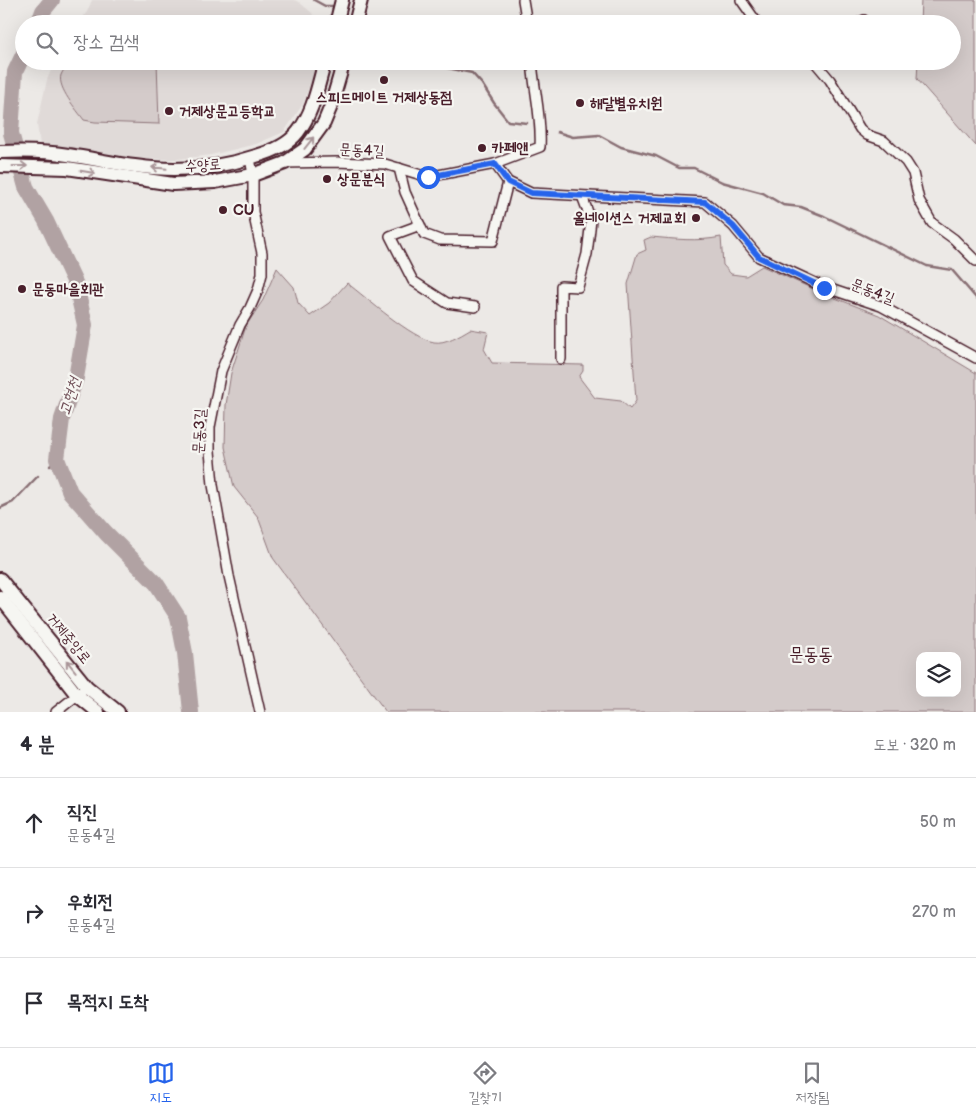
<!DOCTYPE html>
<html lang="ko">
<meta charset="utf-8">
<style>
body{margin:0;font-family:"Balsamiq Sans","Poor Story",sans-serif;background:#f2f2f3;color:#2b2b33}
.controls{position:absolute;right:15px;bottom:15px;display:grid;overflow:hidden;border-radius:10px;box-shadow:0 5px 20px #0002}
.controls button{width:45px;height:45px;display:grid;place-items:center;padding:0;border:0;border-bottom:1px solid #e1e1e2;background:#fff;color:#2b2b33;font:25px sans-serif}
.stop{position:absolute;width:15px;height:15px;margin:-11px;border:4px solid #2563eb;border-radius:50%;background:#fff}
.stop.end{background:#2563eb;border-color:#fff;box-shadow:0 1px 5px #0008}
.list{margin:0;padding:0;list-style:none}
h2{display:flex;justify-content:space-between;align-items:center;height:65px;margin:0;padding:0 20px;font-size:21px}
h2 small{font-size:16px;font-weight:400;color:#7c7c81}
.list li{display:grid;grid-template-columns:32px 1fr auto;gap:15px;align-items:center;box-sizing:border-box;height:90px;padding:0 20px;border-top:1px solid #e1e1e2}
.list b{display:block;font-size:19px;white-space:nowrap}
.list p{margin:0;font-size:16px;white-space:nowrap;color:#7c7c81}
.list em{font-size:16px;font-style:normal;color:#7c7c81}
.icon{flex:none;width:28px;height:28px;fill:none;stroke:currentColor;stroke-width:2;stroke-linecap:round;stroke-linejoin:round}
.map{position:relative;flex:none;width:976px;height:712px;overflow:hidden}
.search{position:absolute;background:#fff;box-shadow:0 5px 20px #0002;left:15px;right:15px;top:15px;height:55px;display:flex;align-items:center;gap:12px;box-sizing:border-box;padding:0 18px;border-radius:28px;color:#7c7c81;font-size:19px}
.sheet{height:335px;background:#fff}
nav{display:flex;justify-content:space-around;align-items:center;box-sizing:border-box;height:70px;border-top:1px solid #e1e1e2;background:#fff;font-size:14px;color:#7c7c81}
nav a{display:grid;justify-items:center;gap:2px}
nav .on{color:#2563eb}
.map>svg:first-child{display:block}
</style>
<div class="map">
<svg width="976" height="712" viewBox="0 0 976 712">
<rect width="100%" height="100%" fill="#ece9e6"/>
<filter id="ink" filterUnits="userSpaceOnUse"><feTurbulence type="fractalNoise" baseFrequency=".02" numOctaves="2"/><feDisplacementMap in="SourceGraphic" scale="10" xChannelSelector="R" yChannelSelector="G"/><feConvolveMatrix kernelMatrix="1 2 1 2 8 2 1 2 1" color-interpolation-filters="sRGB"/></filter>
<g filter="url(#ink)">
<g fill="#e0dad8">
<polygon points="92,0 294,0 299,2 312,13 317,24 77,24 87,12"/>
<polygon points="55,61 316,61 313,77 303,104 284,132 256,144 211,155 179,159 135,159 105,153 40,145 37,124 47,80"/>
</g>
<g fill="#d4cbca" stroke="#8f757a" fill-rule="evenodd">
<polygon points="921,0 976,0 976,146 917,79 918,61 952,61 952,24 920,24"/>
<path d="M 69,61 L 157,61 L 159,124 L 95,122 L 84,120 C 77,110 57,88 61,75 C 63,70 67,66 69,61 Z"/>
<path d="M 651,237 C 675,239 697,242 721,237 L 723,265 L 731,274 L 746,276 L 762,266 L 822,293 L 879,315 L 976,373 L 976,712 L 386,712 L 273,558 L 258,517 L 234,487 L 225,447 L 226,405 L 231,373 L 246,326 L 263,300 L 277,268 L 294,287 L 298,303 L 310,316 L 329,303 L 347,283 C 368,299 411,338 434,342 C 445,344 460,335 470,329 L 488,332 L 484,349 L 492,363 L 583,365 L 583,371 L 579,377 L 595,398 L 621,401 L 630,409 L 636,401 L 628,284 L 637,254 L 646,250 L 644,240 ZM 920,656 L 957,656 L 957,693 L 920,693 Z"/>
</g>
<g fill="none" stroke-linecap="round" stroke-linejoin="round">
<g stroke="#886e73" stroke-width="2.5">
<polyline points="314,0 325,6 333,6"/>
<polyline points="398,61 438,66 472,73 482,84 494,103 508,121 527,123"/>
<polyline points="557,132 573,137 599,135 621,147 656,156 679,168 694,168 722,182 763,193 783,205 801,207 824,216 927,266 952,270 976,298"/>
<polyline points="50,466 57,459"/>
<polyline points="0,508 13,502 38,476"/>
</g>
<g stroke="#b1a2a3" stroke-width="16">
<polyline points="38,24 43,11 52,0"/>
<polyline points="24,53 15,72 11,133 26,187 46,221 76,285 85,325 76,378 62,419 57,459 70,492 106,533 156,583 178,617 185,653 191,712"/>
</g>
<defs>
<g id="street">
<polyline points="523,0 527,24"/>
<polyline points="741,0 758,24"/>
<polyline points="856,24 864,20"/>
<polyline points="814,61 830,80 860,129 867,135 884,141 906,162 913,173 919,200 932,223 954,239 976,261"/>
<polyline points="250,158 253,175 253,212 262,253 262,274 258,290 250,308 240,325 221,371 210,427 210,451 213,485 229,576 260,712"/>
<polyline points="285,163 337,162 385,164 428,177 495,164 508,182 531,193 705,202 733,226 759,257 824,287 881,306 976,358"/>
<path d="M 495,164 L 540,147 C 542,118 534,90 532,61"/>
<polyline points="399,168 405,192 424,234 440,240 493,241 508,182"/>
<polyline points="420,225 390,236 413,281 447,303 475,307"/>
<polyline points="561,359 561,286 578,287 587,254 591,220 582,196"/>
<polyline points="56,712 81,692"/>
</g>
<g id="secondary">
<polyline points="336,24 342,0"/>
<polyline points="355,24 361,0"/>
<path d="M 0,152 C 23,151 45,151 68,155 C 103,160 138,169 174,169 C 202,169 229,165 256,156 C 271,152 288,145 298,132 C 314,111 318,85 325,61"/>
<polyline points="0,166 67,168 173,184 215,182 253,175 285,163 305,149 324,123 331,106 344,61"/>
<polyline points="0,579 87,687 118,712"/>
<polyline points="0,597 77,695 98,712"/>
</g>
</defs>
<use href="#street" stroke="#4a1f2b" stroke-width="12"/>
<use href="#secondary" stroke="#4a1f2b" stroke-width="16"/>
<use href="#street" stroke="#f6f6f2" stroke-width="9"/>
<use href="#secondary" stroke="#f6f6f2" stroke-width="12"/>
</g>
<defs><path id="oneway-shaft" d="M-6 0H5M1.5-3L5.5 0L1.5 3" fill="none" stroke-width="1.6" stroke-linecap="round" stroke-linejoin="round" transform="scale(1.25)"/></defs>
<g stroke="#a99598">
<use href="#oneway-shaft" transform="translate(309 143) rotate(-52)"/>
<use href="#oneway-shaft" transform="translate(20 166)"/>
<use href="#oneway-shaft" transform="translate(159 168) rotate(-174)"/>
<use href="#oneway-shaft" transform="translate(88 172) rotate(10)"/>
<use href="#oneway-shaft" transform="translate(71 666) rotate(-129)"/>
</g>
</g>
<g fill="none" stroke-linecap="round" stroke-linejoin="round" filter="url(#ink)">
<polyline stroke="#2563eb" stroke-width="6" points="428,177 495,164 508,182 531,193 705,202 733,226 759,257 824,288"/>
</g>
<g fill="#4a1f2b" stroke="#f6f6f2" stroke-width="2">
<circle cx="384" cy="80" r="5"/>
<circle cx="580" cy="103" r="5"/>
<circle cx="169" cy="111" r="5"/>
<circle cx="482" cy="148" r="5"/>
<circle cx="327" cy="179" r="5"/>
<circle cx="223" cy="210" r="5"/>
<circle cx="696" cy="218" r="5"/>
<circle cx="22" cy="289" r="5"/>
</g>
<g text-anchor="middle" stroke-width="4.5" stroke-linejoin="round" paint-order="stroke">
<g font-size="15" font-weight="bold" fill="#4a1f2b" stroke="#f6f6f2" text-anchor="start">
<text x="384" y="102" text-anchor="middle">스피드메이트 거제상동점</text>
<text x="590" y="108">해달별유치원</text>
<text x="179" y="116">거제상문고등학교</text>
<text x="492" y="153">카페앤</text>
<text x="337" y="184">상문분식</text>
<text x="233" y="215">CU</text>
<text x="686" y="223" text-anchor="end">올네이션스 거제교회</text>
<text x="32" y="294">문동마을회관</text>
</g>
<g font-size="15" fill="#4a1f2b" stroke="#f6f6f2">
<text transform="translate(362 150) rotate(3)" y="5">문동4길</text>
<text transform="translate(203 165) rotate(-4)" y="5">수양로</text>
<text transform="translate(873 291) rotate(21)" y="5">문동4길</text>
<text transform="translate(199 431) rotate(-87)" y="5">문동3길</text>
<text transform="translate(69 638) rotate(51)" y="5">거제중앙로</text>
</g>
<g font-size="16" font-style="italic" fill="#6e4d55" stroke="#f6f6f2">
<text transform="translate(69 396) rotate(-73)" y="6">고현천</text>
</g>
<g font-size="18" fill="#4a1f2b" stroke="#f6f6f2">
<text x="811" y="660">문동동</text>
</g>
</g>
</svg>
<div class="controls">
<button><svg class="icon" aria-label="layers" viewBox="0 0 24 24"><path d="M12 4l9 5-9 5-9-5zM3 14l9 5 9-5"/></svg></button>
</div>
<div class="stop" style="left:428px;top:177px"></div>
<div class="stop end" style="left:824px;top:288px"></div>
<div class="search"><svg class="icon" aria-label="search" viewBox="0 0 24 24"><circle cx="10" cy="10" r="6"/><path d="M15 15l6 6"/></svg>장소 검색</div>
</div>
<section class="sheet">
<h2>4 분<small>도보 · 320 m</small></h2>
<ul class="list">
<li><svg class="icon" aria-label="ahead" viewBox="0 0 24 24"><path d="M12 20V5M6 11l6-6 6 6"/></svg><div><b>직진</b><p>문동4길</p></div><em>50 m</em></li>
<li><svg class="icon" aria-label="right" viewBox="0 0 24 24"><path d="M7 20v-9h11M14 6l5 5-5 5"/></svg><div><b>우회전</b><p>문동4길</p></div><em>270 m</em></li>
<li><svg class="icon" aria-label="arrive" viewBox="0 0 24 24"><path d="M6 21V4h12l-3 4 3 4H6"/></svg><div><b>목적지 도착</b></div></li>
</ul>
</section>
<nav>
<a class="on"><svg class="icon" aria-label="map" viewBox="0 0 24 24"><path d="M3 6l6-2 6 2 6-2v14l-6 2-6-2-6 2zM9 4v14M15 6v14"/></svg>지도</a>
<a><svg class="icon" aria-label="directions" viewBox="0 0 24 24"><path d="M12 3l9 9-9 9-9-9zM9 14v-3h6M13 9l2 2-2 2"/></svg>길찾기</a>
<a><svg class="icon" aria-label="saved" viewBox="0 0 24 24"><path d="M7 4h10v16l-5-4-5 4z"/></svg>저장됨</a>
</nav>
